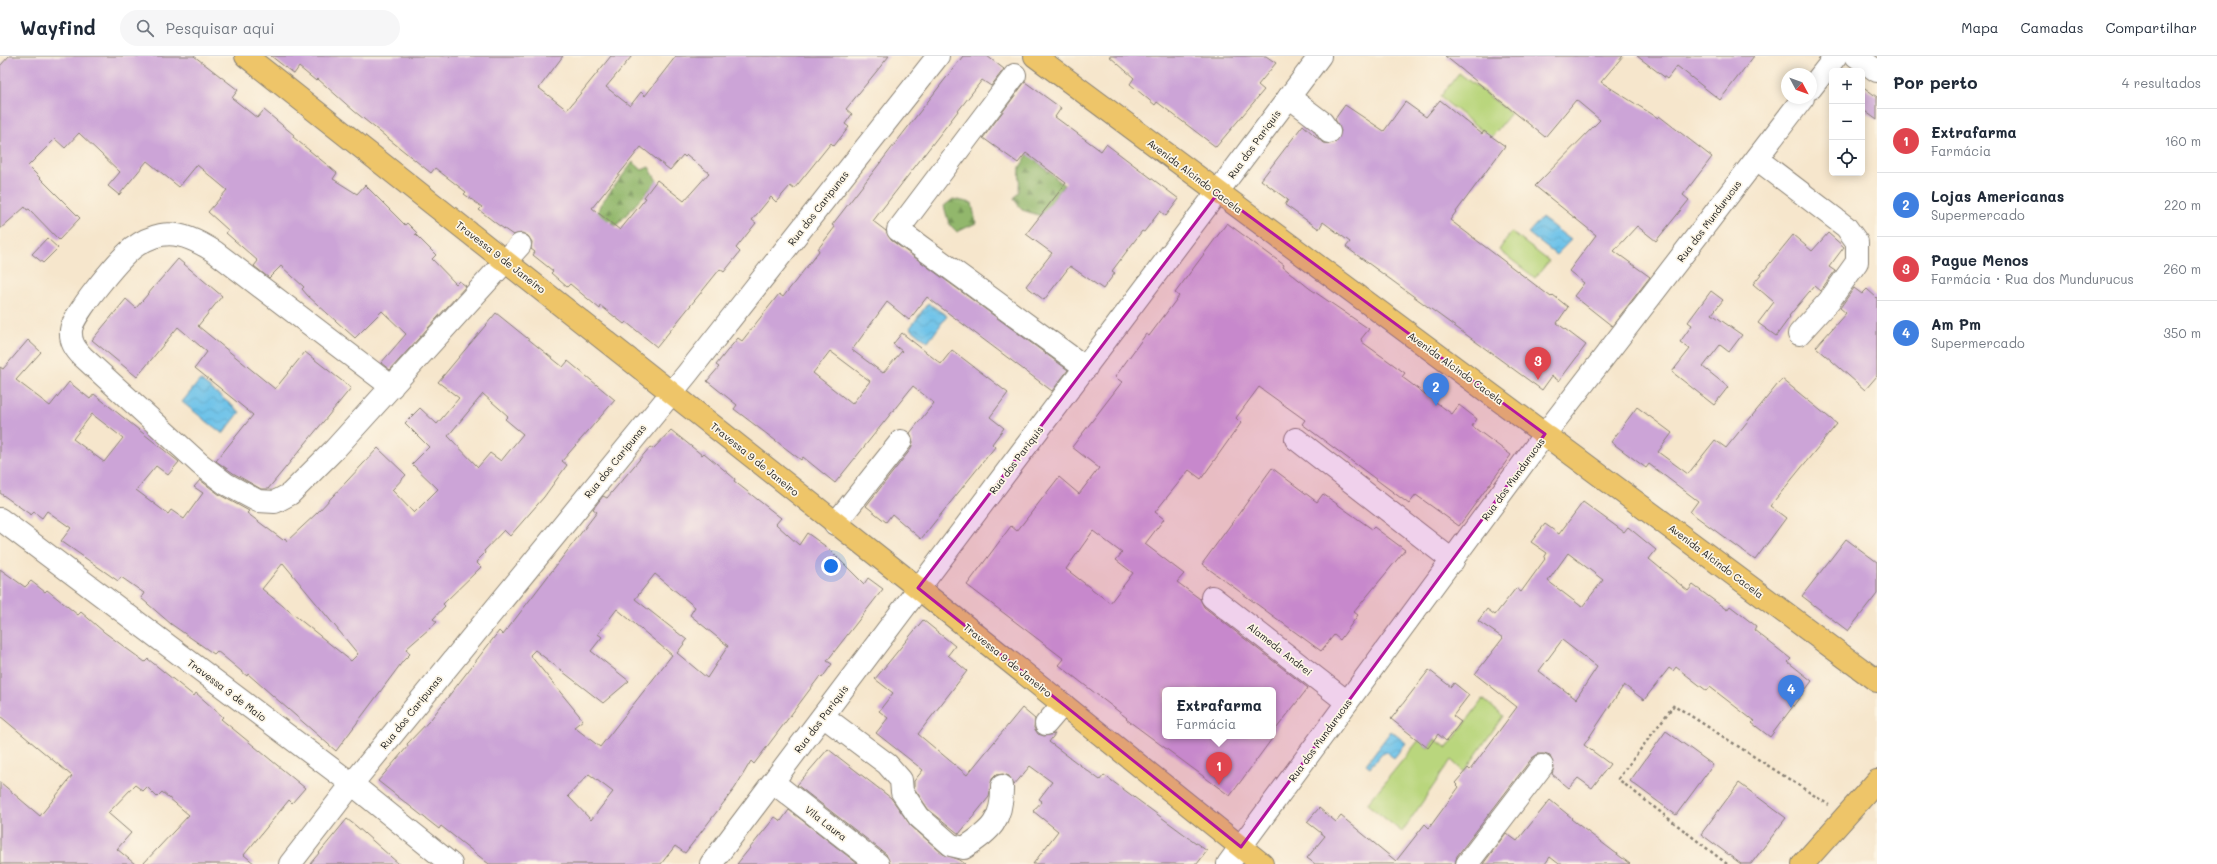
<!DOCTYPE html>
<html lang="pt">
<meta charset="utf-8">
<style>
body{margin:0;font-family:Mali,sans-serif;background:#f6f6f7;color:#1f2937}
.controls{position:absolute;right:12px;top:12px;display:grid;overflow:hidden;border-radius:6px;box-shadow:0 2px 10px #0003}
.controls button{width:36px;height:36px;display:grid;place-items:center;padding:0;border:0;border-bottom:1px solid #e0e1e3;background:#fff;color:#1f2937;font:20px sans-serif}
.compass{position:absolute;left:1781px;top:12px;width:36px;height:36px;border-radius:50%;background:#fff;box-shadow:0 2px 10px #0003;rotate:131deg}
.you{position:absolute;left:831px;top:510px;width:14px;height:14px;margin:-10px;border:3px solid #fff;border-radius:50%;background:#1a73e8;box-shadow:0 0 0 6px #1a73e833}
.badge{display:grid;place-items:center;width:26px;height:26px;border-radius:50%;background:#111827;color:#fff;font-size:13px;font-weight:700}
.pin{position:absolute;translate:-50% -33px;filter:drop-shadow(0 1px 2px #0008)}
.pin::after{content:'';position:absolute;top:21px;width:14px;height:12px;background:inherit;clip-path:polygon(0 0,100% 0,50% 100%)}
.popup{position:absolute;left:1162px;top:631px;width:114px;height:52px;box-sizing:border-box;display:grid;place-content:center;border-radius:6px;background:#fff;filter:drop-shadow(0 1px 3px #0005);font-size:13px;white-space:nowrap;color:#747a83}
.popup b{font-size:15px;color:#1f2937}
.popup::after{content:'';position:absolute;left:50%;top:100%;margin-left:-8px;border:8px solid transparent;border-top-color:#fff}
.list{margin:0;padding:0;list-style:none}
h2{display:flex;justify-content:space-between;align-items:center;height:52px;margin:0;padding:0 16px;font-size:17px}
h2 small{font-size:13px;font-weight:400;color:#747a83}
.list li{display:grid;grid-template-columns:26px 1fr auto;gap:12px;align-items:center;box-sizing:border-box;height:64px;padding:0 16px;border-top:1px solid #e0e1e3}
.list b{display:block;font-size:15px;white-space:nowrap}
.list p{margin:0;font-size:13px;white-space:nowrap;color:#747a83}
.list em{font-size:13px;font-style:normal;color:#747a83}
.icon{flex:none;width:22px;height:22px;fill:none;stroke:currentColor;stroke-width:2;stroke-linecap:round;stroke-linejoin:round}
.map{position:relative;flex:none;width:1877px;height:808px;overflow:hidden}
header{display:flex;align-items:center;gap:24px;box-sizing:border-box;height:56px;padding:0 20px;background:#fff;border-bottom:1px solid #e0e1e3}
header strong{font-size:19px}
nav{display:flex;gap:22px;margin-inline-start:auto;font-size:14px}
.search{width:280px;height:36px;background:#f6f6f7;display:flex;align-items:center;gap:10px;box-sizing:border-box;padding:0 14px;border-radius:22px;color:#747a83;font-size:15px}
main{display:flex}
aside{flex:1;background:#fff}
.map>svg:first-child{display:block}
</style>
<header>
<strong>Wayfind</strong>
<div class="search"><svg class="icon" aria-label="search" viewBox="0 0 24 24"><circle cx="10" cy="10" r="6"/><path d="M15 15l6 6"/></svg>Pesquisar aqui</div>
<nav><a>Mapa</a><a>Camadas</a><a>Compartilhar</a></nav>
</header>
<main>
<div class="map">
<svg width="1877" height="808" viewBox="0 0 1877 808">
<defs>
<pattern id="forest-firs" width="22" height="20" patternUnits="userSpaceOnUse"><rect width="22" height="20" fill="#92b76c"/><path d="M5 1l3.5 6h-7zM16 11l3.5 6h-7z" fill="#769458"/></pattern>
<pattern id="water-waves" width="16" height="10" patternUnits="userSpaceOnUse"><rect width="16" height="10" fill="#6dc2e9"/><path d="M0 5q4-4 8 0t8 0" fill="none" stroke="#5ea6c7"/></pattern>
</defs>
<rect width="100%" height="100%" fill="#fcf5e5"/>
<filter id="ink" filterUnits="userSpaceOnUse"><feTurbulence type="fractalNoise" baseFrequency=".025" numOctaves="2"/><feDisplacementMap in="SourceGraphic" scale="8" xChannelSelector="R" yChannelSelector="G"/><feConvolveMatrix kernelMatrix="1 2 1 2 8 2 1 2 1" color-interpolation-filters="sRGB"/></filter>
<filter id="wash" filterUnits="userSpaceOnUse"><feTurbulence type="fractalNoise" baseFrequency=".012" numOctaves="4" result="noise"/><feDisplacementMap in="SourceGraphic" scale="16" xChannelSelector="R" yChannelSelector="G"/><feGaussianBlur stdDeviation="0.9" result="paint"/><feColorMatrix in="noise" values="0 0 0 0 0 0 0 0 0 0 0 0 0 0 0 0 0 1.4 0 .05"/><feComposite in="paint" operator="in"/></filter>
<g filter="url(#wash)">
<rect width="100%" height="100%" fill="#f6e6cc"/>
<g fill="#b9d67d" stroke="#6a794c">
<polygon points="1459,17 1511,57 1491,82 1440,41"/>
<polygon points="1511,176 1549,205 1535,222 1499,194"/>
<polygon points="1483,643 1503,660 1464,716 1451,704 1402,776 1367,748 1419,684 1428,692 1435,683 1447,692"/>
</g>
<g fill="url(#forest-firs)" stroke="#576a44">
<polygon points="1028,98 1037,99 1041,109 1064,129 1041,160 1022,154 1014,143 1019,135 1020,111"/>
<polygon points="633,106 642,114 649,111 657,125 616,170 610,164 605,166 597,158 600,149"/>
<polygon points="953,143 972,147 976,167 957,176 949,168 944,150"/>
</g>
<g fill="url(#water-waves)" stroke="#446f82">
<polygon points="1542,162 1571,184 1556,199 1528,177"/>
<polygon points="928,247 947,260 928,286 910,272"/>
<polygon points="200,324 240,356 223,378 182,346"/>
<polygon points="1391,675 1406,687 1394,702 1386,696 1382,697 1370,711 1366,708"/>
</g>
<g id="blocks">
<g fill="#cca4d7" fill-rule="evenodd">
<polygon points="9,0 194,0 238,34 232,42 257,62 264,54 294,79 293,81 337,117 333,123 357,138 365,129 405,169 407,167 417,177 415,178 436,199 432,203 456,228 459,225 466,230 390,314 381,307 406,278 382,255 355,282 308,240 302,233 304,231 281,210 269,222 254,210 258,205 226,177 228,174 208,156 227,134 197,109 179,131 147,105 119,139 108,130 120,116 79,77 65,92 55,83 28,110 80,162 59,184 29,153 27,154 25,151 0,173 0,10"/>
<path d="M 271,0 L 563,0 L 539,32 L 567,54 L 611,0 L 632,0 L 606,31 L 630,50 L 641,36 L 645,40 L 676,0 L 889,0 L 846,53 L 852,58 L 845,68 L 849,71 L 834,90 L 831,87 L 794,133 L 790,130 L 776,146 L 771,141 L 752,164 L 756,167 L 736,192 L 740,196 L 724,216 L 720,213 L 657,291 L 626,266 L 624,268 L 601,250 L 600,253 L 570,228 L 567,231 L 551,217 L 553,215 L 533,199 L 535,196 L 531,193 L 532,186 L 528,180 L 522,177 L 513,179 L 497,168 L 479,154 L 482,151 L 464,138 L 466,136 L 435,112 L 431,117 L 354,55 L 318,23 L 316,25 L 299,11 L 294,18 ZM 641,91 L 670,114 L 683,99 L 685,101 L 687,99 L 709,117 L 684,145 L 657,124 L 644,141 L 646,142 L 620,174 L 592,152 Z"/>
<path d="M 963,0 L 987,0 L 1004,13 L 991,30 L 982,24 L 873,165 L 886,175 L 891,184 L 1068,314 L 1052,335 L 927,241 L 909,264 L 887,246 L 852,294 L 883,317 L 902,295 L 893,288 L 902,277 L 941,308 L 952,294 L 1008,337 L 990,361 L 1004,372 L 992,388 L 995,391 L 921,483 L 892,458 L 886,466 L 866,450 L 911,393 L 913,386 L 910,377 L 934,347 L 913,330 L 835,427 L 803,401 L 801,404 L 734,353 L 737,349 L 707,325 L 719,311 L 716,309 L 727,295 L 738,282 L 742,285 L 779,238 L 783,241 L 819,195 L 818,193 L 835,171 L 832,169 ZM 830,295 L 870,325 L 852,348 L 813,317 Z"/>
<polygon points="1109,0 1266,0 1276,7 1258,29 1264,34 1216,91 1157,46 1155,49 1130,28 1134,22"/>
<polygon points="1445,0 1623,0 1601,26 1658,62 1659,60 1712,101 1683,139 1689,144 1656,185 1637,170 1614,195 1650,221 1612,270 1574,240 1584,227 1569,215 1596,179 1535,130 1600,64 1576,44 1545,81"/>
<polygon points="1637,0 1754,0 1720,44 1677,10 1667,23"/>
<polygon points="1025,26 1061,52 1055,61 1101,95 1106,88 1179,143 1166,160 1160,155 1144,176 1142,175 1112,215 1115,217 1103,233 1070,210 1044,244 1026,230 1052,197 1026,178 1066,127 1026,97 1018,107 983,82"/>
<polygon points="1862,30 1877,41 1877,64 1862,53"/>
<polygon points="1440,44 1482,78 1484,75 1505,90 1450,164 1551,241 1553,239 1568,251 1557,267 1586,289 1559,325 1552,320 1542,334 1346,191 1350,186 1323,166 1319,173 1285,149 1288,144 1261,124 1303,69 1323,87 1330,88 1336,86 1341,75 1335,63 1345,49 1384,75 1405,46 1426,61"/>
<path d="M 1227,167 L 1284,209 L 1283,211 L 1309,232 L 1369,273 L 1361,283 L 1362,286 L 1405,317 L 1402,321 L 1452,358 L 1459,349 L 1477,363 L 1472,370 L 1511,399 L 1459,470 L 1416,439 L 1409,448 L 1302,368 L 1305,364 L 1259,331 L 1236,362 L 1241,367 L 1201,423 L 1189,414 L 1155,456 L 1164,463 L 1145,488 L 1184,518 L 1177,526 L 1200,543 L 1204,551 L 1308,632 L 1273,677 L 1273,634 L 1165,634 L 1165,680 L 1274,680 L 1230,740 L 1126,663 L 1127,662 L 1059,609 L 1064,603 L 967,529 L 1011,470 L 1017,475 L 1059,421 L 1079,438 L 1099,412 L 1072,391 L 1122,326 L 1115,321 L 1146,278 L 1149,280 L 1179,240 L 1175,237 ZM 1093,475 L 1122,497 L 1116,504 L 1133,517 L 1110,547 L 1066,513 Z"/>
<polygon points="1828,177 1844,191 1829,211 1835,215 1820,235 1814,230 1789,260 1790,261 1776,280 1758,267 1774,246 1753,228 1793,179 1812,195"/>
<polygon points="47,182 58,192 43,207 32,198"/>
<polygon points="178,203 222,240 198,270 275,333 305,296 351,332 268,433 261,433 233,417 216,405 253,359 195,312 207,296 178,271 137,321 92,284 126,243 136,252"/>
<polygon points="1854,232 1862,238 1867,233 1877,242 1877,320 1865,334 1816,291 1846,257 1840,252"/>
<polygon points="1711,235 1723,244 1712,258 1742,279 1729,296 1720,289 1703,311 1728,331 1714,349 1672,316 1690,293 1680,286 1692,269 1688,266"/>
<path d="M 496,257 L 563,311 L 568,305 L 615,344 L 562,405 L 567,409 L 544,441 L 510,480 L 504,474 L 484,495 L 485,497 L 476,506 L 481,511 L 443,548 L 445,550 L 433,563 L 437,566 L 406,593 L 410,598 L 403,605 L 336,695 L 248,618 L 247,620 L 217,595 L 214,598 L 171,568 L 141,542 L 144,537 L 121,521 L 118,525 L 61,485 L 71,472 L 47,455 L 42,462 L 34,456 L 31,459 L 0,437 L 0,311 L 3,313 L 28,284 L 41,296 L 16,324 L 50,350 L 69,326 L 90,343 L 94,338 L 179,406 L 168,419 L 156,410 L 136,434 L 168,458 L 171,454 L 184,463 L 203,437 L 194,431 L 200,424 L 220,439 L 249,455 L 247,457 L 283,484 L 285,482 L 287,485 L 317,457 L 378,392 L 406,419 L 392,434 L 414,457 L 438,433 L 412,408 L 429,391 L 405,367 L 420,352 L 437,368 L 459,342 L 438,326 ZM 483,338 L 508,360 L 505,363 L 523,378 L 501,405 L 490,397 L 478,411 L 448,380 ZM 92,358 L 123,382 L 104,406 L 73,383 ZM 283,507 L 358,598 L 351,605 L 262,533 Z"/>
<polygon points="1782,323 1837,368 1770,450 1786,462 1755,504 1690,456 1698,445 1649,408 1646,412 1611,386 1637,351 1672,377 1658,396 1688,418 1715,384 1726,392"/>
<path d="M 671,374 L 702,399 L 704,397 L 735,423 L 734,425 L 781,462 L 776,468 L 799,489 L 807,477 L 828,492 L 864,528 L 868,522 L 883,533 L 827,605 L 832,608 L 822,622 L 820,620 L 754,708 L 751,705 L 735,732 L 685,797 L 675,790 L 661,808 L 489,808 L 441,770 L 439,773 L 378,725 L 408,690 L 407,688 L 431,663 L 499,575 L 503,579 L 597,456 L 593,453 L 603,440 L 607,442 L 650,391 L 653,393 ZM 655,518 L 695,551 L 690,559 L 728,590 L 707,622 L 677,597 L 687,584 L 635,543 ZM 617,553 L 672,599 L 600,691 L 574,671 L 583,664 L 530,599 L 535,594 L 603,647 L 629,625 L 591,595 L 602,581 L 598,578 ZM 589,718 L 613,736 L 591,764 L 568,740 Z"/>
<polygon points="1272,412 1317,446 1323,438 1372,473 1374,471 1405,494 1354,556 1358,559 1340,584 1334,579 1321,595 1202,508"/>
<path d="M 1583,446 L 1624,476 L 1628,471 L 1656,494 L 1649,503 L 1688,535 L 1693,529 L 1727,554 L 1730,550 L 1756,570 L 1754,574 L 1791,603 L 1788,606 L 1812,625 L 1770,681 L 1752,667 L 1754,665 L 1710,631 L 1707,635 L 1676,611 L 1673,615 L 1669,612 L 1644,644 L 1624,629 L 1584,689 L 1610,708 L 1592,732 L 1578,722 L 1569,732 L 1552,718 L 1554,711 L 1550,700 L 1544,698 L 1538,698 L 1532,702 L 1457,800 L 1455,808 L 1315,808 L 1307,802 L 1325,780 L 1307,766 L 1319,752 L 1336,766 L 1341,760 L 1396,805 L 1425,768 L 1429,772 L 1459,731 L 1455,727 L 1468,712 L 1470,714 L 1517,651 L 1475,618 L 1503,582 L 1478,565 L 1487,553 L 1495,559 L 1516,532 L 1521,536 L 1545,503 L 1544,502 L 1547,497 L 1531,486 L 1545,468 L 1559,478 ZM 1568,497 L 1603,524 L 1582,551 L 1548,525 ZM 1562,584 L 1597,611 L 1576,643 L 1539,615 Z"/>
<polygon points="1846,483 1877,506 1877,538 1848,575 1802,540"/>
<polygon points="0,513 25,531 31,525 45,536 47,534 78,559 81,556 104,576 145,606 148,603 194,640 196,637 223,661 221,663 305,732 292,747 289,744 244,799 255,808 143,808 189,759 162,736 157,741 147,731 143,735 135,729 108,757 131,777 117,793 135,808 0,808 0,726 40,760 72,720 0,660"/>
<polygon points="923,564 955,590 948,599 967,615 918,678 967,719 1022,652 1035,663 1034,672 1038,678 1044,680 1055,678 1049,686 1100,724 1104,719 1207,795 1197,808 1033,808 1058,775 1033,755 1042,745 1039,743 1052,726 1030,710 1014,729 1009,720 1003,718 996,719 992,723 989,741 959,778 928,753 914,732 914,725 923,714 876,677 888,662 879,655 893,637 875,623"/>
<polygon points="1429,614 1451,631 1454,627 1469,639 1453,660 1461,666 1446,685 1438,678 1428,692 1391,663"/>
<polygon points="1666,675 1713,709 1676,759 1630,725"/>
<polygon points="828,693 891,742 911,770 943,798 960,804 965,808 890,808 886,798 797,729"/>
<polygon points="1739,727 1786,762 1751,808 1741,808 1701,778"/>
<polygon points="1550,744 1572,762 1571,763 1630,808 1559,808 1550,801 1545,808 1483,808 1506,777 1517,785"/>
<polygon points="789,754 858,808 737,808 775,761 781,765"/>
<polygon points="347,763 356,770 399,808 310,808"/>
</g>
</g>
</g>
<g filter="url(#ink)">
<use href="#blocks" fill-opacity="0" stroke="#898174" stroke-width="1"/>
<g fill="none" stroke-linecap="round" stroke-linejoin="round">
<defs>
<g id="minor">
<polyline points="1856,0 1877,15"/>
<polyline points="1015,19 898,174 1086,312"/>
<polyline points="1811,32 1836,0"/>
<polyline points="1289,41 1322,66 1329,76"/>
<polyline points="1757,103 1846,171 1857,186 1857,206 1829,245 1799,278"/>
<path d="M 392,331 L 215,196 C 200,186 179,175 161,179 C 151,181 141,186 133,192 C 119,203 73,258 71,274 C 70,286 75,293 83,301 L 200,408 L 226,428 L 258,445 L 275,446 L 290,438 L 335,393 L 520,189"/>
<polyline points="1296,383 1453,505"/>
<polyline points="0,463 352,728 451,808"/>
<polyline points="835,468 901,385"/>
<polyline points="1212,541 1347,646"/>
<path d="M 823,660 L 887,708 L 901,724 L 902,736 L 919,761 L 951,789 L 964,792 C 991,775 1003,764 1002,730"/>
<polyline points="1046,668 1063,648"/>
<polyline points="774,727 878,808"/>
<polyline points="290,808 352,728 687,318 938,0"/>
<polyline points="711,808 1320,0"/>
<polyline points="1228,808 1545,378 1803,42"/>
<polyline points="1467,808 1542,710"/>
</g>
<g id="major">
<polyline points="246,0 918,532 1262,808"/>
<polyline points="1035,0 1877,625"/>
<polyline points="1803,808 1877,725"/>
</g>
</defs>
<use href="#minor" stroke="#898174" stroke-width="24"/>
<use href="#major" stroke="#898174" stroke-width="24"/>
<polyline stroke="#898174" stroke-width="2.5" stroke-dasharray="3 3" stroke-linecap="butt" points="1727,808 1618,723 1674,649 1829,749"/>
<use href="#minor" stroke="#fff" stroke-width="22"/>
<use href="#major" stroke="#eec569" stroke-width="22"/>
</g>
</g>
<path fill="#b5179e" fill-opacity="0.2" stroke="#b5179e" stroke-width="3" stroke-linejoin="round" d="M 1218,137 L 1545,378 L 1241,791 L 918,532 Z"/>
<g text-anchor="middle" stroke-width="3.5" stroke-linejoin="round" paint-order="stroke">
<g font-size="10" fill="#1c1c1c" stroke="#fcf5e5">
<text transform="translate(1254 88) rotate(-54)" y="4">Rua dos Pariquis</text>
<text transform="translate(1195 120) rotate(37)" y="4">Avenida Alcindo Cacela</text>
<text transform="translate(818 152) rotate(-52)" y="4">Rua dos Caripunas</text>
<text transform="translate(1709 165) rotate(-53)" y="4">Rua dos Mundurucus</text>
<text transform="translate(501 201) rotate(38)" y="4">Travessa 9 de Janeiro</text>
<text transform="translate(1456 312) rotate(36)" y="4">Avenida Alcindo Cacela</text>
<text transform="translate(755 403) rotate(39)" y="4">Travessa 9 de Janeiro</text>
<text transform="translate(1016 404) rotate(-53)" y="4">Rua dos Pariquis</text>
<text transform="translate(615 405) rotate(-51)" y="4">Rua dos Caripunas</text>
<text transform="translate(1513 423) rotate(-54)" y="4">Rua dos Mundurucus</text>
<text transform="translate(1716 505) rotate(37)" y="4">Avenida Alcindo Cacela</text>
<text transform="translate(1280 593) rotate(38)" y="4">Alameda Andrei</text>
<text transform="translate(1008 604) rotate(39)" y="4">Travessa 9 de Janeiro</text>
<text transform="translate(227 634) rotate(37)" y="4">Travessa 3 de Maio</text>
<text transform="translate(411 656) rotate(-51)" y="4">Rua dos Caripunas</text>
<text transform="translate(821 663) rotate(-53)" y="4">Rua dos Pariquis</text>
<text transform="translate(1320 684) rotate(-54)" y="4">Rua dos Mundurucus</text>
<text transform="translate(826 767) rotate(38)" y="4">Vila Laura</text>
</g>
</g>
</svg>
<div class="controls">
<button>+</button>
<button>−</button>
<button><svg class="icon" aria-label="locate" viewBox="0 0 24 24"><circle cx="12" cy="12" r="6"/><path d="M12 2v4M12 18v4M2 12h4M18 12h4"/></svg></button>
</div>
<svg class="compass" viewBox="-18 -18 36 36"><path d="M0-13l5 13h-10z" fill="#e53935"/><path d="M0 13l5-13h-10z" fill="#747a83"/></svg>
<div class="you"></div>
<div class="pin badge" style="left:1219px;top:729px;background:#e0444e">1</div>
<div class="popup"><b>Extrafarma</b>Farmácia</div>
<div class="pin badge" style="left:1436px;top:350px;background:#3f7fe0">2</div>
<div class="pin badge" style="left:1538px;top:324px;background:#e0444e">3</div>
<div class="pin badge" style="left:1791px;top:652px;background:#3f7fe0">4</div>
</div>
<aside>
<h2>Por perto<small>4 resultados</small></h2>
<ul class="list">
<li><span class="badge" style="background:#e0444e">1</span><div><b>Extrafarma</b><p>Farmácia</p></div><em>160 m</em></li>
<li><span class="badge" style="background:#3f7fe0">2</span><div><b>Lojas Americanas</b><p>Supermercado</p></div><em>220 m</em></li>
<li><span class="badge" style="background:#e0444e">3</span><div><b>Pague Menos</b><p>Farmácia · Rua dos Mundurucus</p></div><em>260 m</em></li>
<li><span class="badge" style="background:#3f7fe0">4</span><div><b>Am Pm</b><p>Supermercado</p></div><em>350 m</em></li>
</ul>
</aside>
</main>
